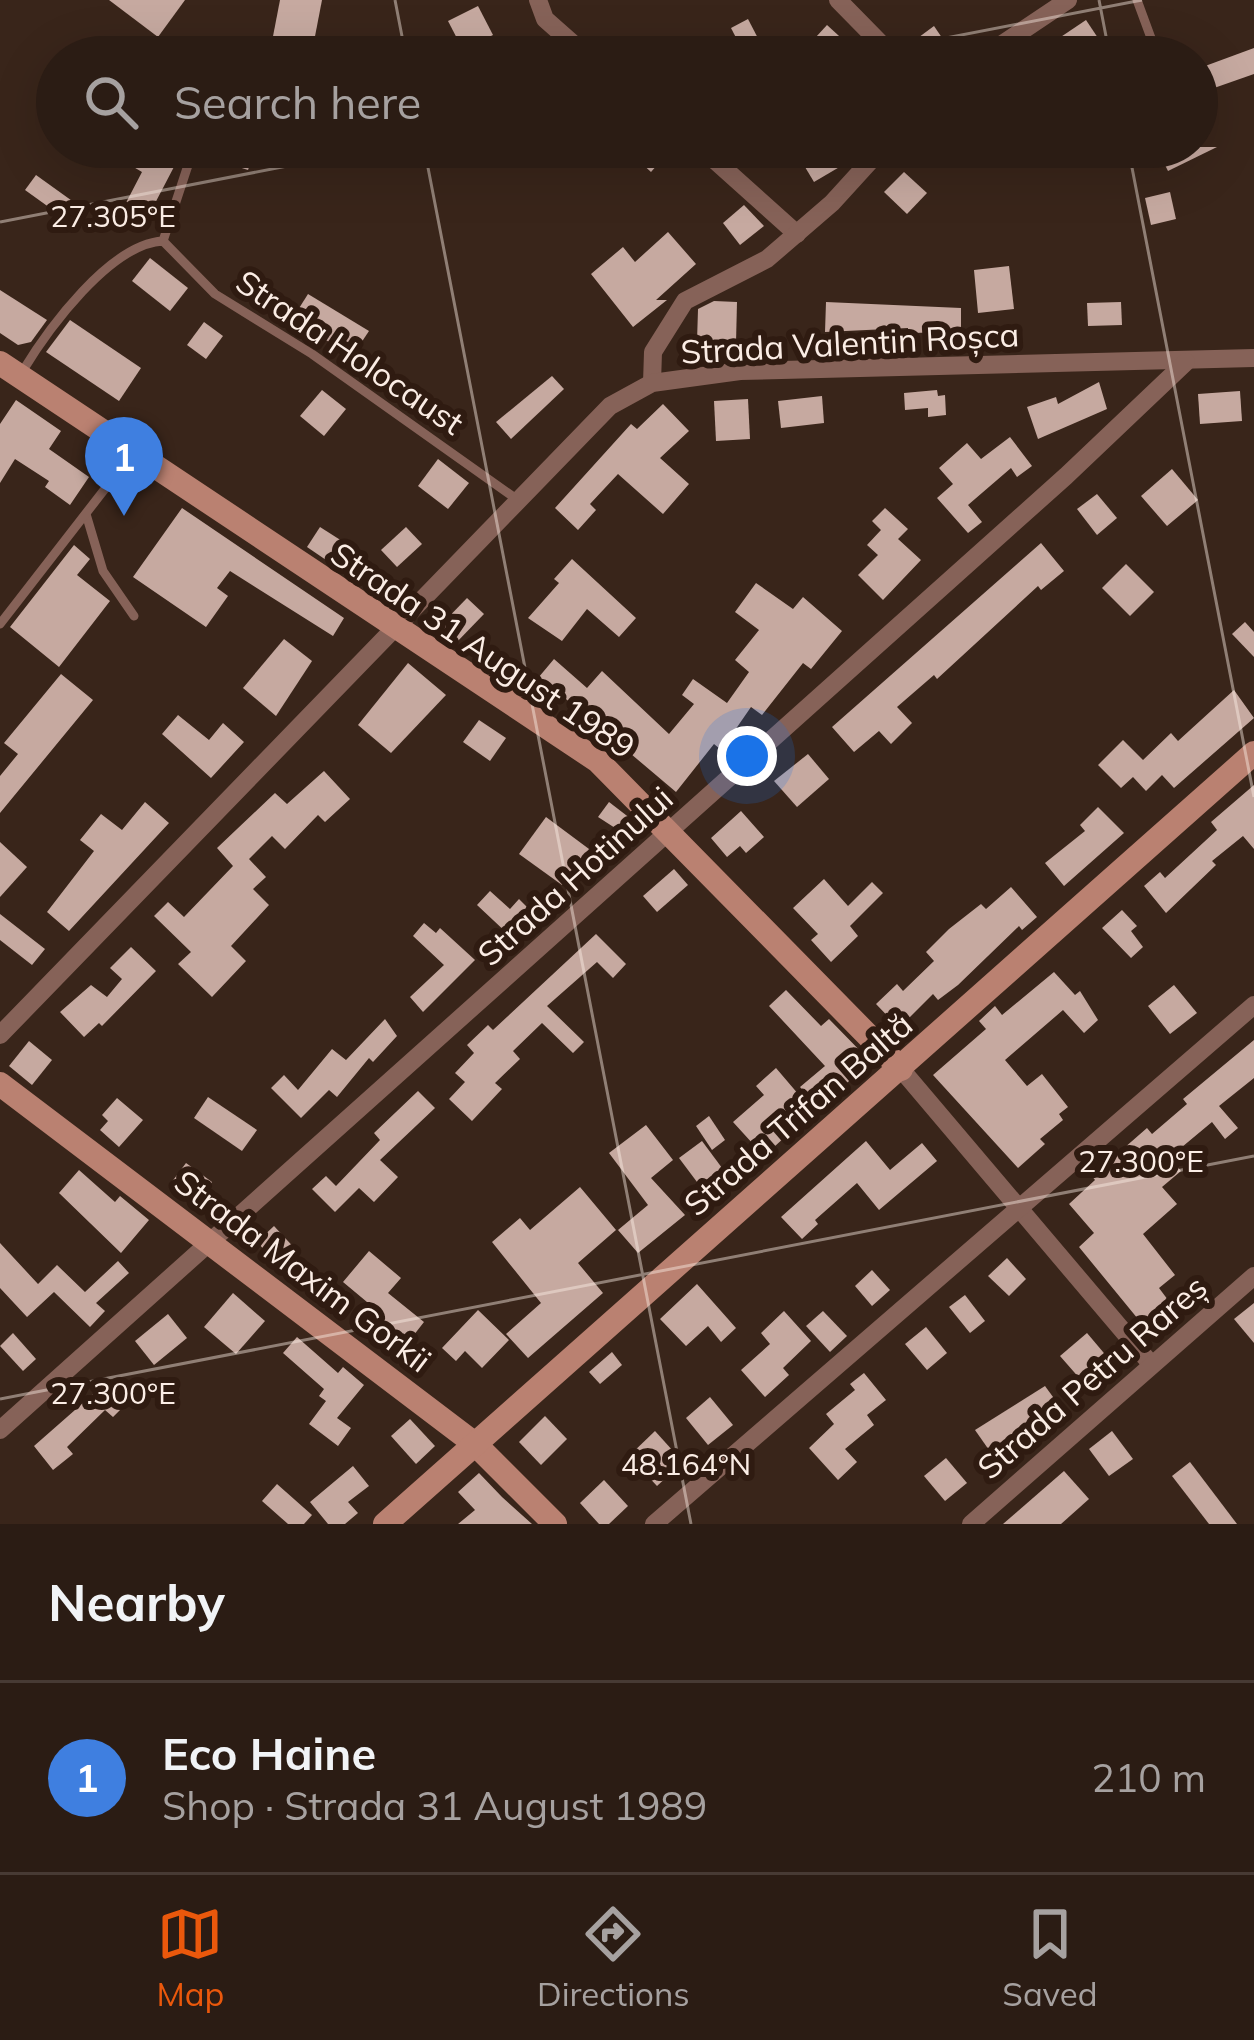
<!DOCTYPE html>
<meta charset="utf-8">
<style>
body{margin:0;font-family:Mulish,sans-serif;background:#372922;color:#f1f3f6}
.you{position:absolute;left:747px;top:756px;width:42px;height:42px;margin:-30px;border:9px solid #fff;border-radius:50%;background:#1a73e8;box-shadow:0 0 0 18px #1a73e833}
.badge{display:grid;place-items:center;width:78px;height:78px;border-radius:50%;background:#ea580c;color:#fff;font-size:39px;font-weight:700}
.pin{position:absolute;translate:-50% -99px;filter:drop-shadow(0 3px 6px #0008)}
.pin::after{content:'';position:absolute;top:63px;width:42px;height:36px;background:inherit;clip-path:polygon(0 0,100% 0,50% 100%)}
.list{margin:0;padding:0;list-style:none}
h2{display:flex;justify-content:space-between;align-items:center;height:156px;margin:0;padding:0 48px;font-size:51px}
h2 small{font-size:39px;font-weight:400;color:#a6a1a0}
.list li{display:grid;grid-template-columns:78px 1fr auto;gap:36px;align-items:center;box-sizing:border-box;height:192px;padding:0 48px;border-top:3px solid #473a34}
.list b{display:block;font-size:45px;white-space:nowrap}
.list p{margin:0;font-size:39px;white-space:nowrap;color:#a6a1a0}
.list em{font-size:39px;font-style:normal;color:#a6a1a0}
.icon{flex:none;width:66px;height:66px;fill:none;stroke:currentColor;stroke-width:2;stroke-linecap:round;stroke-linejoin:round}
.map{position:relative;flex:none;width:1254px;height:1524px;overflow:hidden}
.search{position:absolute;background:#2b1c14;box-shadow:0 12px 48px #0002;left:36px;right:36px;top:36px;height:132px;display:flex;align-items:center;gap:30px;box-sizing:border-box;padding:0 42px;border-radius:66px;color:#a6a1a0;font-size:45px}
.sheet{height:348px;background:#2b1c14}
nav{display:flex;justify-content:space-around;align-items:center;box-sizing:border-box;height:168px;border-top:3px solid #473a34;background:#2b1c14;font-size:33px;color:#a6a1a0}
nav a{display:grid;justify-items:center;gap:6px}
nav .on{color:#ea580c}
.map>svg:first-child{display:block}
</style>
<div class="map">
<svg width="1254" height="1524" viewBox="0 0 1254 1524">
<rect width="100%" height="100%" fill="#39251a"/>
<g fill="#c6a9a0">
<polygon points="109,0 185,0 158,37"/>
<polygon points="280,0 322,0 311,57 269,57"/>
<polygon points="478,6 493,35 463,50 448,21"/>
<polygon points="748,19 762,46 745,55 731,28"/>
<polygon points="1086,20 1106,50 1095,57 1031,57"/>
<polygon points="827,25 862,57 814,57 805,49"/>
<polygon points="934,26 955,57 921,57 911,43"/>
<polygon points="1254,48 1254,74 1197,94 1197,69"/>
<polygon points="135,147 150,147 176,163 140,232 117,220 142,172 125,162"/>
<polygon points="203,147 236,147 254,153 248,170 201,155"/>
<polygon points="624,147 673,147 651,172"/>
<polygon points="793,147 839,147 848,162 814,182"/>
<polygon points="942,147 980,147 957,166"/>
<polygon points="1156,147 1217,147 1168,171"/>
<polygon points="904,172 927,193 907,214 884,192"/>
<polygon points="36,175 75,203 64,218 25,190"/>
<polygon points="1170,192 1176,219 1151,225 1145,198"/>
<polygon points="744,205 764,226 740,245 723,223"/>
<polygon points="668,232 696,264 656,300 667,300 633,327 591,274 623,247 635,262"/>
<polygon points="150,258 188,288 170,311 132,281"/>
<polygon points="1009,266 1014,309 978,313 974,270"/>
<polygon points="0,290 47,320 31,342 18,345 0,333"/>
<polygon points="308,294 369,331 353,355 291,321"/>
<polygon points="714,301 737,302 736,343 697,342 698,309"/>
<polygon points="826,302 961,308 961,332 908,333 908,328 825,332"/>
<polygon points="1121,302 1122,325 1088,326 1087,303"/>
<polygon points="70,320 141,368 119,401 46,352"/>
<polygon points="204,322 223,336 206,359 187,345"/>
<polygon points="552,376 564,389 511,439 496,422"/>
<polygon points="1099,382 1107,409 1038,439 1027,407 1056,397 1058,404"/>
<polygon points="322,390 346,409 324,436 300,416"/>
<polygon points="937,390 938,396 945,395 946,415 928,417 928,408 905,410 904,393"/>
<polygon points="1240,391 1242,421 1200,424 1198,394"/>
<polygon points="822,396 824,423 781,428 778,401"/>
<polygon points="748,399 750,439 716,441 714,401"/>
<polygon points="16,400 61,431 49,449 89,477 70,505 45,487 49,481 15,459 0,483 0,424"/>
<polygon points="663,404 689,431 660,458 689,484 663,514 618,474 590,504 596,510 578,530 555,508 631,424 637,429"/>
<polygon points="1010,437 1032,466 1017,477 1011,468 968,505 982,522 968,533 937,498 953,484 939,468 967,443 981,459"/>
<polygon points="438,459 469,483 448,509 418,486"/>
<polygon points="1172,469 1198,500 1167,526 1141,496"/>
<polygon points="1097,494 1117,518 1097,535 1077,509"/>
<polygon points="182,508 344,618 333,636 230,571 217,588 228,596 206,627 133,577"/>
<polygon points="885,508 908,529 898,539 921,560 883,600 858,575 878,555 867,545 881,530 872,521"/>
<polygon points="320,527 342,541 329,562 307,547"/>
<polygon points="406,527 422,544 397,567 381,550"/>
<polygon points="1041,543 1064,571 1041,590 1038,586 937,679 934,675 897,707 912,723 891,744 879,731 854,752 832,727"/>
<polygon points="74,545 90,559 77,575 110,601 59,667 10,627"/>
<polygon points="572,559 636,618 619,637 587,609 562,641 528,618 559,583 554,579"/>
<polygon points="1126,564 1154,592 1130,616 1102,588"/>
<polygon points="756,583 793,609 803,597 842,631 811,669 803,663 762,715 751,707 733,733 744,743 735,754 731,758 714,744 676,792 560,694 553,702 533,684 554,659 587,688 602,671 669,734 694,704 682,695 693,679 727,703 749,672 735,660 759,630 735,612"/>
<polygon points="467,598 484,614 454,645 436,630"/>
<polygon points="1245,622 1254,632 1254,657 1232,634"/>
<polygon points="284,639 312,661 276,716 243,688"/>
<polygon points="408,663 446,695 391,753 358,725"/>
<polygon points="61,674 93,700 0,813 0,776 18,754 4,743"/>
<polygon points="1234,690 1254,718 1174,788 1162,775 1146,791 1133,777 1121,788 1098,765 1123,740 1143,760 1171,733 1178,741"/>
<polygon points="178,715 209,740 223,723 244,742 211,778 162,734"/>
<polygon points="479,720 506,738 490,761 463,742"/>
<polygon points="808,754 829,779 797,807 774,781"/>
<polygon points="324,771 350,799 325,822 318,815 285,849 272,836 249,859 266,877 253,889 269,905 231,946 246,961 212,997 178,964 191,952 154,916 168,902 184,917 233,866 217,848 275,793 287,804"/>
<polygon points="1254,785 1254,849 1243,836 1212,861 1216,865 1166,913 1144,886 1160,872 1165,878 1217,830 1211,822"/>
<polygon points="145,802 169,823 69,931 47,912 94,851 80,840 101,814 122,830"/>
<polygon points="609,802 635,822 626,835 598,817"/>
<polygon points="1098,807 1124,833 1064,886 1045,863 1085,831 1080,825"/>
<polygon points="741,811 764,837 746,853 740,846 727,857 711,838"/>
<polygon points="546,817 589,849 562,885 519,854"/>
<polygon points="0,842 27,867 0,897"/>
<polygon points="674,869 688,885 657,912 643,896"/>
<polygon points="824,879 848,906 872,882 883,893 850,926 858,936 831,962 811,940 818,934 793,908"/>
<polygon points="1011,887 1037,917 1022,930 1019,926 958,985 938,1000 933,994 899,1028 876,1004 897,984 903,991 934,961 926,952 949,929 981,904 986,909"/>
<polygon points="490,891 510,909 519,899 531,911 509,935 477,905"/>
<polygon points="1122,910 1137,926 1131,931 1143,947 1131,958 1102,928"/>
<polygon points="0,914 45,949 32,965 0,940"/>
<polygon points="424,923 436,933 440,928 475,960 423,1012 410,997 444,965 413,936"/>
<polygon points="596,934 626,964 613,978 597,962 547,1006 584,1042 573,1053 542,1023 513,1051 520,1059 495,1083 502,1089 472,1121 449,1099 465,1082 455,1073 474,1053 467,1045 488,1025 493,1030"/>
<polygon points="131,947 156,971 102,1026 99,1023 84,1037 60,1012 91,985 107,997 122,979 110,968"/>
<polygon points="1054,972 1075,995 1080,991 1098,1020 1084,1033 1063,1010 1005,1060 1027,1086 1042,1074 1068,1107 1059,1114 1063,1120 1040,1139 1045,1144 1018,1168 933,1075 986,1029 979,1021 995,1006 1002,1015"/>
<polygon points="1174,985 1197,1013 1170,1034 1148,1006"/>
<polygon points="786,990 821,1026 829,1019 871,1062 818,1108 800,1087 825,1066 769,1006"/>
<polygon points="385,1019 397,1036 373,1062 369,1058 337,1097 329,1090 301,1118 271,1088 284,1075 298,1090 332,1049 346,1060"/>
<polygon points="1254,1040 1254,1078 1219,1106 1238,1128 1225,1139 1212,1122 1170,1157 1181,1171 1162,1187 1177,1204 1143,1234 1175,1275 1159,1288 1174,1308 1147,1330 1079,1247 1094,1233 1069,1204 1095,1180 1092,1176 1147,1128 1152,1134 1187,1104 1183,1099"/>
<polygon points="29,1041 52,1060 32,1085 9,1066"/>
<polygon points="776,1068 805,1102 776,1127 785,1137 764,1156 733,1122 764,1095 756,1086"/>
<polygon points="418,1091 435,1108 380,1160 398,1177 374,1202 359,1188 335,1212 312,1189 326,1176 336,1186 380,1140 374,1133"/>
<polygon points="208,1097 257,1130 242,1151 194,1118"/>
<polygon points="117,1098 143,1120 119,1147 100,1130 108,1121 102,1115"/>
<polygon points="709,1116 725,1140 712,1150 696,1126"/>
<polygon points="646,1125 673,1160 651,1178 685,1215 638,1253 618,1230 648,1205 609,1153"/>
<polygon points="702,1141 728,1176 706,1194 679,1158"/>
<polygon points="866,1141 890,1170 922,1143 937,1161 879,1210 857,1183 815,1220 818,1224 802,1239 781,1217"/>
<polygon points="186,1163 212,1182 197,1203 171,1183"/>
<polygon points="79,1170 115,1202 120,1196 149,1220 121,1253 59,1193"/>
<polygon points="580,1187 616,1230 578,1263 603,1293 528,1358 506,1334 541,1303 492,1242 520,1218 530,1230"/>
<polygon points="274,1226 299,1253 283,1270 257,1242"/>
<polygon points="0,1243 38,1284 57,1265 85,1292 118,1261 129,1273 96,1303 105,1311 90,1327 54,1292 27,1317 0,1288"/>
<polygon points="369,1251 401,1278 388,1293 424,1322 399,1354 373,1332 385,1317 343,1282"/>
<polygon points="1007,1258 1026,1279 1009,1296 988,1276"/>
<polygon points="872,1270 890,1290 872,1306 855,1286"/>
<polygon points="697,1284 736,1328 721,1342 708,1326 686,1346 660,1319"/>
<polygon points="233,1293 265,1321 236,1354 204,1327"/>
<polygon points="965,1295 985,1321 970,1333 949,1307"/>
<polygon points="1254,1303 1254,1343 1234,1319"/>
<polygon points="478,1310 509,1340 482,1368 465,1351 456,1361 442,1348"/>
<polygon points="784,1311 811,1341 783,1368 789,1375 765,1397 741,1370 770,1344 761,1333"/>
<polygon points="823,1311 847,1336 830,1352 806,1326"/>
<polygon points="168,1314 187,1338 154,1365 135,1341"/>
<polygon points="926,1327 947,1353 927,1370 905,1344"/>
<polygon points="13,1333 36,1359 23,1371 0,1346"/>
<polygon points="1087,1333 1114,1365 1088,1388 1060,1356"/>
<polygon points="297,1337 338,1373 343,1367 364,1385 337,1418 351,1428 338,1446 309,1424 326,1401 319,1396 324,1389 283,1353"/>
<polygon points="612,1352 622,1365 600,1384 589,1372"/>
<polygon points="864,1373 886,1400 867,1415 874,1425 845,1449 857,1462 838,1480 809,1448 834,1424 826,1414 855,1390 850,1384"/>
<polygon points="108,1381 128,1402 113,1417 105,1410 67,1447 73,1454 53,1470 34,1446"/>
<polygon points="1045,1386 1064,1412 996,1460 975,1430"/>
<polygon points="710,1397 733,1425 708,1445 686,1418"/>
<polygon points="545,1416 567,1439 541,1465 519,1442"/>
<polygon points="410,1419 435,1446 416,1464 391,1436"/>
<polygon points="655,1431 683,1462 657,1486 629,1456"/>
<polygon points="1112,1431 1133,1459 1109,1476 1089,1449"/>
<polygon points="946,1458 967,1483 945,1501 924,1476"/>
<polygon points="1190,1462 1237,1524 1209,1524 1172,1476"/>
<polygon points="353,1466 369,1486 348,1502 358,1513 345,1524 328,1524 310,1502"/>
<polygon points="1064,1471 1089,1499 1061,1524 1003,1524"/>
<polygon points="479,1473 502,1497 532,1524 458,1524 475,1510 458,1492"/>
<polygon points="604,1480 628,1506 609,1524 599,1524 580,1503"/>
<polygon points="277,1484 312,1515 304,1524 288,1524 262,1501"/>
</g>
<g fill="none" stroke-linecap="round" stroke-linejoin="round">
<g stroke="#866258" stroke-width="9">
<polyline points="1137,0 1158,57"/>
<polyline points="163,241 194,147"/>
<path d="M 22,372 C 48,329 110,244 163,241 L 215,294 L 312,354 L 515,498"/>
<polyline points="86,514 103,571 134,616"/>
<polyline points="0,624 132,454"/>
</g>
<g stroke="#866258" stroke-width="18">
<polyline points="538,0 545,19 588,57"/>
<polyline points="838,0 894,57"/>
<polyline points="983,57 1068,0"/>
<polyline points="700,147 797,234"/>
<polyline points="652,383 653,352 685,301 767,259 832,203 883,147"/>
<polyline points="0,1035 610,406 652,383 740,371 1254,358"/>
<polyline points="901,1069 1151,1364"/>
<polyline points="0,1430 1066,476 1186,362"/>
<polyline points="654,1524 1254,1005"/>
<polyline points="971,1524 1254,1276"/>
</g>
<g stroke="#ba8171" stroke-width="24">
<polyline points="0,363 598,761 901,1069"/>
<polyline points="0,1084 475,1444 555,1524"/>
<polyline points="385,1524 1254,753"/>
</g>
</g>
<path fill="none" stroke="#fbede5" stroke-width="3" stroke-opacity="0.45" d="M 395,0 L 406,57M 1099,0 L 1110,57M 848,57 L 1142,0M 424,147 L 691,1524M 1128,147 L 1254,797M 0,222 L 385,147M 0,1399 L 1254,1156"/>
<g text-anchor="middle" stroke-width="12" stroke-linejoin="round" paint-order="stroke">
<g font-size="33" fill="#fbede5" stroke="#2f1b11">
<text transform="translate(850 343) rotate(-3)" y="12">Strada Valentin Roșca</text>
<text transform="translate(350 352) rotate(34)" y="12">Strada Holocaust</text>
<text transform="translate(483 650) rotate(34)" y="12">Strada 31 August 1989</text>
<text transform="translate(575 876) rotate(-42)" y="12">Strada Hotinului</text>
<text transform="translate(798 1114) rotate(-41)" y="12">Strada Trifan Baltă</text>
<text transform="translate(303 1271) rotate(37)" y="12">Strada Maxim Gorkii</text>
<text transform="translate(1092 1377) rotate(-41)" y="12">Strada Petru Rareș</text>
</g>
</g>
<g font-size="30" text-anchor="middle" fill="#fbede5" stroke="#2f1b11" stroke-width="12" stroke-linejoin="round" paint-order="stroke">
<text x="113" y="227">27.305°E</text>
<text x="1141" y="1172">27.300°E</text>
<text x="113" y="1404">27.300°E</text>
<text x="686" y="1475">48.164°N</text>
</g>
</svg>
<div class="you"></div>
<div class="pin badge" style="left:124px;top:516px;background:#3f7fe0">1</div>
<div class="search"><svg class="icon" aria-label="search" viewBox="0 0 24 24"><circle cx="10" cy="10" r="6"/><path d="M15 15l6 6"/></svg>Search here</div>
</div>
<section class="sheet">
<h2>Nearby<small></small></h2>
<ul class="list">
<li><span class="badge" style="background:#3f7fe0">1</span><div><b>Eco Haine</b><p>Shop · Strada 31 August 1989</p></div><em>210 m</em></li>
</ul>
</section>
<nav>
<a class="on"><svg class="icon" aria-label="map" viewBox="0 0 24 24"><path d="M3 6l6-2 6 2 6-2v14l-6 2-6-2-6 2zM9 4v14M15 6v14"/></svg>Map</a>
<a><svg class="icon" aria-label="directions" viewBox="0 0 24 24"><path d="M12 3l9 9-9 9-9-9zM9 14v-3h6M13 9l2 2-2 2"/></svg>Directions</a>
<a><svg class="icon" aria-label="saved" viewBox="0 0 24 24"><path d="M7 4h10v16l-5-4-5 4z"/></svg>Saved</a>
</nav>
